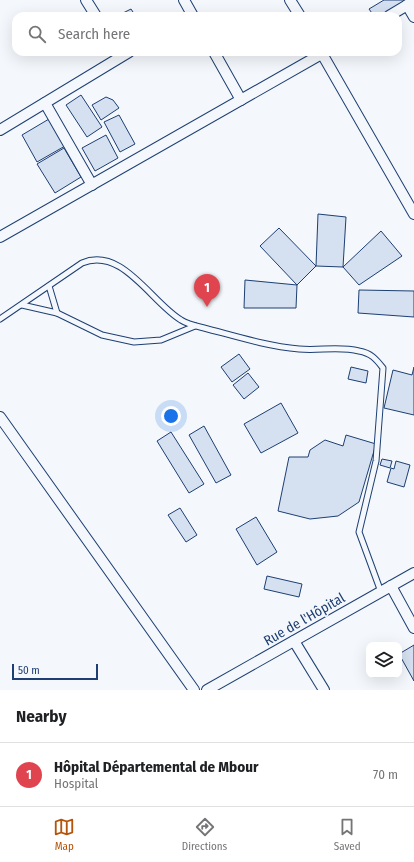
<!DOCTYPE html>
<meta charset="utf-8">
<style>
body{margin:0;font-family:"Fira Sans Condensed",sans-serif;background:#f6f6f6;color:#202124}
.controls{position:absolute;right:12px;bottom:12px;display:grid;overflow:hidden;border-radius:8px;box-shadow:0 4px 16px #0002}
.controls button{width:36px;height:36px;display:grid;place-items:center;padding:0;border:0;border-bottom:1px solid #e0e0e0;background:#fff;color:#202124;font:20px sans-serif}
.scale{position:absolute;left:12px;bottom:10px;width:86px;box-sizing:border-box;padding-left:4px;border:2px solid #1d3f73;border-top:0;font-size:11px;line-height:14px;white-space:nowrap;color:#1d3f73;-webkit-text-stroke:3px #f4f7fb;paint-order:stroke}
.you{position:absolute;left:171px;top:416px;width:14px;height:14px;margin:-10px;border:3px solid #fff;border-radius:50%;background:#1a73e8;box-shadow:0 0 0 6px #1a73e833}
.badge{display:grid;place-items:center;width:26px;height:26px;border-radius:50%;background:#b45309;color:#fff;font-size:13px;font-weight:700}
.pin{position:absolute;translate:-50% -33px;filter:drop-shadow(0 1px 2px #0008)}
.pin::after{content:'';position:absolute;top:21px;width:14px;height:12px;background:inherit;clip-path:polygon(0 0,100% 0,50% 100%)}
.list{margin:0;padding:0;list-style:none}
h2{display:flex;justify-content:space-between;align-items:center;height:52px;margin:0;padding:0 16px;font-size:17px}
h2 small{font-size:13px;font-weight:400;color:#757577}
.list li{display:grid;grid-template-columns:26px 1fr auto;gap:12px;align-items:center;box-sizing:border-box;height:64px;padding:0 16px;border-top:1px solid #e0e0e0}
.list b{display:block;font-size:15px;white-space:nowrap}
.list p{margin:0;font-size:13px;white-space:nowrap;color:#757577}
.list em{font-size:13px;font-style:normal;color:#757577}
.icon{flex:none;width:22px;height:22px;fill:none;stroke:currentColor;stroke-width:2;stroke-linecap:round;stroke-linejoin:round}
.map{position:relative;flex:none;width:414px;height:690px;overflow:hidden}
.search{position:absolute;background:#fff;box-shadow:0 4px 16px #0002;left:12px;right:12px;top:12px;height:44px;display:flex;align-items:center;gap:10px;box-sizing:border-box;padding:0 14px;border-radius:12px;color:#757577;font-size:15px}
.sheet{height:116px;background:#fff}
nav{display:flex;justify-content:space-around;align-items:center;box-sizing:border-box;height:56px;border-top:1px solid #e0e0e0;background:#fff;font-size:11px;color:#757577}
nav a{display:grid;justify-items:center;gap:2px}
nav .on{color:#b45309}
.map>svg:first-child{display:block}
</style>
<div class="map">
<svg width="414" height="690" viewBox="0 0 414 690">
<rect width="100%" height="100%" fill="#f4f7fb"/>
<g fill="#d5e0f0" stroke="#1d3f73">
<polygon points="384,0 411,0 383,16 374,16 369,9"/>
<polygon points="131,9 135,15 122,16 121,14"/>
<polygon points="81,95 102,127 87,137 66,105"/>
<polygon points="106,97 113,100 119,108 101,120 92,105"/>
<polygon points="119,115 135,144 120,152 104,122"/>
<polygon points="49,119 65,146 37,162 22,135"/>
<polygon points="106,135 118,158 95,171 82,148"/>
<polygon points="64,148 81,177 55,193 37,164"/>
<polygon points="318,214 346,217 343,267 316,266"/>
<polygon points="279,228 316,266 297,285 260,246"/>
<polygon points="381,231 402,256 359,285 343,267"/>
<polygon points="245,280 297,285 296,308 244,308"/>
<polygon points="359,290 414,291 414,317 358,313"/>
<polygon points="239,354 250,369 232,382 221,367"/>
<polygon points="351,367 368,371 366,383 348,379"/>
<polygon points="414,367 414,415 384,408 393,370 412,375"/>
<polygon points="248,373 259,387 244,399 233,385"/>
<polygon points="281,403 298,433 261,453 244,424"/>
<polygon points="204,426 231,475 216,483 189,435"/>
<polygon points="171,432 204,484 189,493 157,441"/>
<polygon points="346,435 376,444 359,502 338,516 310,519 278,511 289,457 308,457 310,450 325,440 343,446"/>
<polygon points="382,459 392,461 390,468 380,465"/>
<polygon points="396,461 410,465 404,487 387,482 391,468 394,469"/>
<polygon points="180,508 197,535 186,542 168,515"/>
<polygon points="256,517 277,552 257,565 236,529"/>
<polygon points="267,576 302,584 299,597 264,589"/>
<polygon points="414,645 414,681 399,654"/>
</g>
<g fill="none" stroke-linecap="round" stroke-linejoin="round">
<defs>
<g id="service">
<polyline points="49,286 57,313"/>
<polyline points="22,305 57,313 102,335 134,342 161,340 195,326"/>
<path d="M 0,319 L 82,263 C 122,246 151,302 181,320 C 187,324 196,326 204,328 C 235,336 266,346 299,349 C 319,351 339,346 359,351 C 371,353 376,359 383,368 L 376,461 L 359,532 L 381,592"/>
</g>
<g id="minor">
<polyline points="86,0 96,16"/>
<polyline points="184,0 193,16"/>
<polyline points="290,0 300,16"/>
<polyline points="407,5 414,17"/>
<polyline points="389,16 414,1"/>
<polyline points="214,52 241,100"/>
<polyline points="321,52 414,214"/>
<polyline points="45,103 92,185"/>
<polyline points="0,130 129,52"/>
<polyline points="0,237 325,52"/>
<polyline points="0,417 194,690"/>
<polyline points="391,586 414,628"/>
<polyline points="294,641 324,690"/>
<polyline points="207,690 414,573"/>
</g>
</defs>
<use href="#service" stroke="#1d3f73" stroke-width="7"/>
<use href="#minor" stroke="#1d3f73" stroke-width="12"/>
<use href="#service" stroke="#f4f7fb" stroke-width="5"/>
<use href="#minor" stroke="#f4f7fb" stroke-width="10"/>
</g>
<g text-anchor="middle" stroke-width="3" stroke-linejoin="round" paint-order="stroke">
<g font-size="14" fill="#1d3f73" stroke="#f4f7fb">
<text transform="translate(304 619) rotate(-30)" y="5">Rue de l'Hôpital</text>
</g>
</g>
</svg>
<div class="controls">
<button><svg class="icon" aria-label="layers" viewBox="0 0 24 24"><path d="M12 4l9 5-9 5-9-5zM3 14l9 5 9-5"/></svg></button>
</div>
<div class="scale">50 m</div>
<div class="you"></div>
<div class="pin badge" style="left:207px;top:307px;background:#e0444e">1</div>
<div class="search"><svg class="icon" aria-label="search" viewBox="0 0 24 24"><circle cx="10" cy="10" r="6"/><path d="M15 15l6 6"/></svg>Search here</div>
</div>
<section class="sheet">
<h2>Nearby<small></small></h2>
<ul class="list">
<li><span class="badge" style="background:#e0444e">1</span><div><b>Hôpital Départemental de Mbour</b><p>Hospital</p></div><em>70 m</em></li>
</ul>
</section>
<nav>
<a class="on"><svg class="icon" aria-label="map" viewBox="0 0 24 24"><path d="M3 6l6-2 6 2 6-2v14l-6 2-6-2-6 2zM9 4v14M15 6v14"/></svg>Map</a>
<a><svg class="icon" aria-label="directions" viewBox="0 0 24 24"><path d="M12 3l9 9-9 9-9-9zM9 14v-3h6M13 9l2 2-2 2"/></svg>Directions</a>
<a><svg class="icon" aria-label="saved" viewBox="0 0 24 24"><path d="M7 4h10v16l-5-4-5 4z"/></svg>Saved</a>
</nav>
